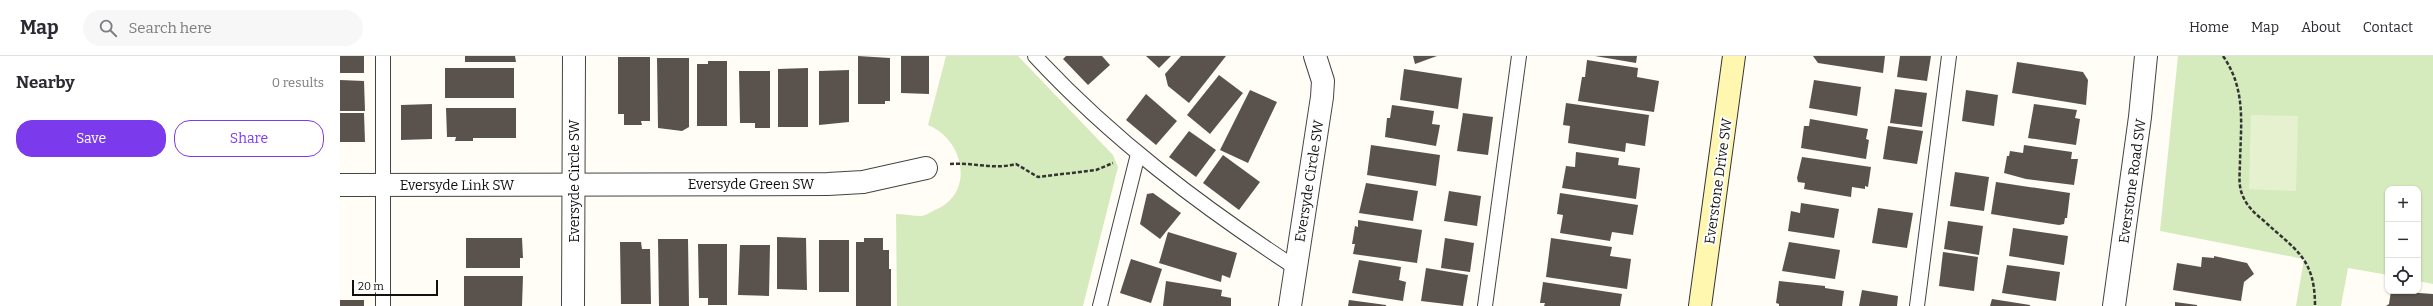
<!DOCTYPE html>
<meta charset="utf-8">
<style>
body{margin:0;font-family:Bitter,serif;background:#f7f7f7;color:#2b2b33}
.controls{position:absolute;right:12px;bottom:12px;display:grid;overflow:hidden;border-radius:8px;box-shadow:0 1px 3px #0004}
.controls button{width:36px;height:36px;display:grid;place-items:center;padding:0;border:0;border-bottom:1px solid #e1e1e2;background:#fff;color:#2b2b33;font:20px sans-serif}
.scale{position:absolute;left:12px;bottom:10px;width:86px;box-sizing:border-box;padding-left:4px;border:2px solid #111;border-top:0;font-size:11px;line-height:14px;white-space:nowrap;color:#111;-webkit-text-stroke:3px #fff;paint-order:stroke}
.list{margin:0;padding:0;list-style:none}
h2{display:flex;justify-content:space-between;align-items:center;height:52px;margin:0;padding:0 16px;font-size:17px}
h2 small{font-size:13px;font-weight:400;color:#7c7c81}
.actions{display:flex;gap:8px;padding:12px 16px}
.actions a{flex:1;padding:9px 0;border:1px solid #7c3aed;border-radius:16px;text-align:center;font-size:14px;color:#7c3aed}
.actions .main{background:#7c3aed;color:#fff}
.icon{flex:none;width:22px;height:22px;fill:none;stroke:currentColor;stroke-width:2;stroke-linecap:round;stroke-linejoin:round}
.map{position:relative;flex:none;width:2093px;height:250px;overflow:hidden}
header{display:flex;align-items:center;gap:24px;box-sizing:border-box;height:56px;padding:0 20px;background:#fff;border-bottom:1px solid #e1e1e2}
header strong{font-size:19px}
nav{display:flex;gap:22px;margin-inline-start:auto;font-size:14px}
.search{width:280px;height:36px;background:#f7f7f7;display:flex;align-items:center;gap:10px;box-sizing:border-box;padding:0 14px;border-radius:22px;color:#7c7c81;font-size:15px}
main{display:flex}
aside{flex:1;background:#fff}
.map>svg:first-child{display:block}
</style>
<header>
<strong>Map</strong>
<div class="search"><svg class="icon" aria-label="search" viewBox="0 0 24 24"><circle cx="10" cy="10" r="6"/><path d="M15 15l6 6"/></svg>Search here</div>
<nav><a>Home</a><a>Map</a><a>About</a><a>Contact</a></nav>
</header>
<main>
<aside>
<h2>Nearby<small>0 results</small></h2>
<ul class="list">
</ul>
<div class="actions"><a class="main">Save</a><a>Share</a></div>
</aside>
<div class="map">
<svg width="2093" height="250" viewBox="0 0 2093 250">
<rect width="100%" height="100%" fill="#fffdf5"/>
<g fill="#d5ebbd">
<path d="M 606,0 L 678,0 L 773,99 L 778,111 L 743,250 L 557,250 L 556,158 C 564,158 573,160 581,160 C 585,160 591,156 595,154 C 635,138 625,84 588,69 Z"/>
<polygon points="1838,0 2093,0 2093,228 2078,225 2078,133 2048,133 2048,219 2008,212 2001,250 1956,250 1964,203 1820,175"/>
</g>
<polygon fill="#e6f2cf" points="1911,59 1958,60 1956,135 1909,133"/>
<g fill="#5a524d">
<rect x="0" y="0" width="24" height="17"/>
<polygon points="125,0 175,0 176,6 125,6"/>
<polygon points="518,0 550,2 550,45 545,45 545,48 518,48"/>
<polygon points="561,0 589,0 589,38 561,37"/>
<polygon points="726,0 762,0 770,9 748,29 723,3"/>
<polygon points="806,0 831,0 819,12"/>
<polygon points="841,0 886,0 849,47 828,30 825,18"/>
<polygon points="1073,0 1097,0 1075,8"/>
<polygon points="1255,0 1297,0 1296,7"/>
<polygon points="1473,0 1545,0 1543,17 1478,7"/>
<polygon points="1560,0 1591,0 1587,25 1557,21"/>
<polygon points="278,1 310,1 310,65 301,65 302,69 284,69 284,58 278,58"/>
<polygon points="317,2 349,2 349,71 342,75 318,72"/>
<polygon points="1247,4 1298,12 1297,21 1319,25 1314,56 1238,45 1242,21 1245,21"/>
<polygon points="368,5 387,5 387,70 357,70 357,8 368,8"/>
<polygon points="1677,6 1743,16 1748,24 1746,49 1672,37"/>
<rect x="105" y="12" width="69" height="30"/>
<polygon points="468,12 468,71 438,71 438,13"/>
<polygon points="1064,13 1122,22 1118,53 1060,44"/>
<polygon points="509,14 509,66 479,69 479,15"/>
<polygon points="399,15 430,15 430,72 415,72 415,67 400,67"/>
<polygon points="879,19 903,37 870,78 847,59"/>
<polygon points="0,24 24,25 25,55 0,55"/>
<polygon points="1474,24 1521,31 1517,60 1469,52"/>
<polygon points="1555,33 1587,37 1582,71 1550,67"/>
<polygon points="910,34 937,46 908,107 880,94"/>
<polygon points="1626,34 1658,39 1654,70 1622,65"/>
<polygon points="806,38 837,65 816,89 786,64"/>
<polygon points="1226,47 1309,59 1305,90 1286,87 1285,96 1228,87 1230,70 1223,69"/>
<polygon points="92,48 92,83 61,84 61,49"/>
<polygon points="1694,48 1737,54 1735,62 1740,63 1736,89 1688,82"/>
<polygon points="1052,49 1094,55 1092,68 1100,69 1096,90 1045,81 1047,62 1050,62"/>
<polygon points="106,52 176,52 176,82 133,82 133,85 115,85 116,81 107,81"/>
<polygon points="0,57 24,57 25,86 0,86"/>
<polygon points="1123,57 1153,61 1148,99 1117,95"/>
<polygon points="1470,63 1528,73 1526,83 1529,84 1526,103 1461,92 1464,70 1469,70"/>
<polygon points="1548,70 1583,75 1577,108 1543,103"/>
<polygon points="849,75 876,94 856,121 829,101"/>
<polygon points="1031,89 1100,99 1096,130 1027,119"/>
<polygon points="1684,89 1732,96 1731,103 1738,103 1734,129 1686,123 1664,117 1667,100 1669,100 1670,95 1683,97"/>
<polygon points="1236,96 1279,102 1278,109 1300,112 1296,143 1222,132 1226,110 1235,111"/>
<polygon points="883,99 920,126 899,154 863,127"/>
<polygon points="1462,101 1531,111 1528,131 1525,130 1525,133 1512,131 1511,141 1464,133 1465,127 1458,126 1457,122"/>
<polygon points="1615,116 1649,121 1644,155 1610,150"/>
<polygon points="1656,126 1730,137 1727,162 1725,162 1724,168 1719,169 1651,158"/>
<polygon points="1026,127 1078,135 1073,165 1019,157"/>
<polygon points="1109,135 1141,140 1137,170 1104,165"/>
<polygon points="813,137 841,157 820,183 800,168 807,138"/>
<polygon points="1220,137 1298,149 1293,179 1272,176 1270,185 1220,177 1223,159 1217,158"/>
<polygon points="1461,147 1499,153 1494,182 1448,175 1451,155 1460,157"/>
<polygon points="1538,152 1573,157 1567,192 1532,187"/>
<polygon points="1018,164 1082,174 1077,207 1013,198 1015,188 1012,188 1015,170 1018,171"/>
<polygon points="1608,165 1643,170 1639,199 1604,193"/>
<polygon points="1673,172 1728,180 1724,209 1669,200"/>
<polygon points="828,176 897,197 890,222 882,219 881,226 819,207"/>
<polygon points="437,181 466,182 467,234 437,233"/>
<polygon points="126,182 182,182 183,202 180,202 180,212 126,212"/>
<polygon points="524,182 543,182 543,194 549,194 549,213 551,213 551,250 516,250 516,186 524,186"/>
<polygon points="1105,182 1134,187 1130,216 1101,212"/>
<polygon points="1211,182 1272,191 1270,200 1291,203 1287,233 1206,221"/>
<polygon points="318,183 348,183 349,250 319,250"/>
<rect x="479" y="184" width="30" height="52"/>
<polygon points="280,186 301,186 302,193 310,193 311,248 281,248"/>
<polygon points="1449,186 1500,194 1495,223 1442,215"/>
<polygon points="358,188 387,188 387,249 368,249 368,242 359,242"/>
<polygon points="400,189 430,189 429,240 398,239"/>
<polygon points="1603,196 1638,201 1634,235 1599,230"/>
<polygon points="1874,200 1907,207 1914,218 1904,226 1901,245 1833,234 1837,207 1861,211 1862,201 1874,202"/>
<polygon points="791,203 822,213 811,247 780,237"/>
<polygon points="1019,204 1061,211 1059,224 1066,226 1063,245 1012,237"/>
<polygon points="1667,209 1720,216 1716,245 1662,237"/>
<polygon points="1086,212 1128,219 1123,250 1081,245"/>
<polygon points="124,220 183,220 182,250 124,250"/>
<polygon points="826,225 882,234 881,240 891,242 891,250 823,250"/>
<polygon points="1439,225 1485,230 1485,232 1504,235 1502,250 1439,250 1439,248 1436,247"/>
<polygon points="1203,226 1282,238 1280,250 1204,250 1205,247 1200,247"/>
<polygon points="1522,234 1558,240 1557,250 1519,250"/>
<polygon points="2051,235 2093,238 2093,250 2046,250 2049,248"/>
<polygon points="1652,243 1690,249 1690,250 1650,250"/>
<rect x="0" y="244" width="24" height="6"/>
<polygon points="1009,244 1046,249 1046,250 1008,250"/>
<polygon points="1835,246 1857,249 1857,250 1835,250"/>
</g>
<g fill="none" stroke-linecap="round" stroke-linejoin="round">
<defs>
<g id="lane">
<path d="M 695,0 C 772,83 861,150 956,212"/>
<polyline points="43,250 43,0"/>
<polyline points="760,250 798,98"/>
<polyline points="1145,250 1179,0"/>
<polyline points="1577,250 1609,0"/>
</g>
<g id="street">
<polyline points="0,129 488,128 523,126 586,112"/>
<polyline points="233,250 234,0"/>
<polyline points="950,250 982,41 983,25 975,0"/>
<polyline points="1774,250 1800,61 1806,0"/>
</g>
<polyline id="secondary" points="1360,250 1394,0"/>
</defs>
<use href="#lane" stroke="#444" stroke-width="16"/>
<use href="#street" stroke="#444" stroke-width="24"/>
<use href="#secondary" stroke="#333" stroke-width="24"/>
<g stroke="#333" stroke-width="2.5" stroke-dasharray="4 2" stroke-linecap="butt">
<path d="M 1883,0 C 1906,33 1901,67 1900,105 C 1900,116 1898,128 1902,138 C 1906,149 1914,157 1923,164 C 1955,194 1975,201 1975,250"/>
<path d="M 610,108 C 632,106 654,114 676,108 L 698,121 L 756,114 L 773,107"/>
</g>
<use href="#lane" stroke="#fff" stroke-width="14"/>
<use href="#street" stroke="#fff" stroke-width="22"/>
<use href="#secondary" stroke="#fff6b0" stroke-width="22"/>
</g>
<g text-anchor="middle" stroke-width="4" stroke-linejoin="round" paint-order="stroke">
<g font-size="14" fill="#111" stroke="#fff">
<text transform="translate(234 125) rotate(-90)" y="5">Eversyde Circle SW</text>
<text transform="translate(969 125) rotate(-81)" y="5">Eversyde Circle SW</text>
<text transform="translate(1378 125) rotate(-82)" y="5">Everstone Drive SW</text>
<text transform="translate(1792 125) rotate(-82)" y="5">Everstone Road SW</text>
<text x="411" y="133">Eversyde Green SW</text>
<text x="117" y="134">Eversyde Link SW</text>
</g>
</g>
</svg>
<div class="controls">
<button>+</button>
<button>−</button>
<button><svg class="icon" aria-label="locate" viewBox="0 0 24 24"><circle cx="12" cy="12" r="6"/><path d="M12 2v4M12 18v4M2 12h4M18 12h4"/></svg></button>
</div>
<div class="scale">20 m</div>
</div>
</main>
